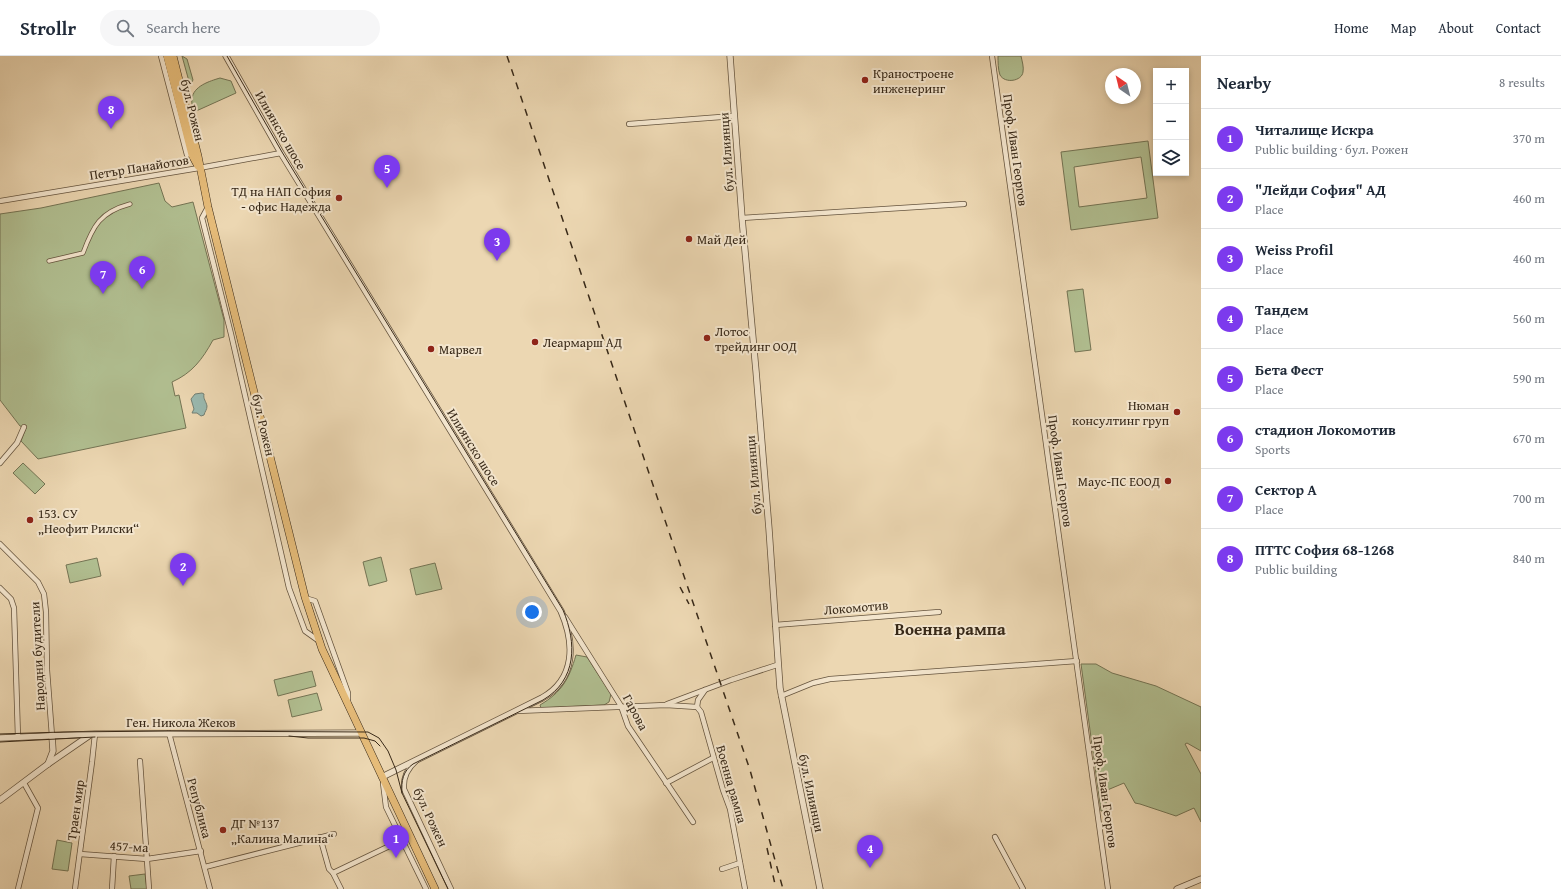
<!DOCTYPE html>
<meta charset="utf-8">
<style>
body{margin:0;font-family:"Gentium Book Plus",serif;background:#f6f6f7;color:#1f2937}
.controls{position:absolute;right:12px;top:12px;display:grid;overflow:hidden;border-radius:0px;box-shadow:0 2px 6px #0003}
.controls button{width:36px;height:36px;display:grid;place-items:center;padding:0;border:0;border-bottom:1px solid #e0e1e3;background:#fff;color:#1f2937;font:20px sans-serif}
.compass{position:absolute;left:1105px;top:12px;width:36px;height:36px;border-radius:50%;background:#fff;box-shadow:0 2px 6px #0003;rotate:325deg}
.you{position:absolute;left:532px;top:556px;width:14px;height:14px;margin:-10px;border:3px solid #fff;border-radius:50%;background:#1a73e8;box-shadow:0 0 0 6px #1a73e833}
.badge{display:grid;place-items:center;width:26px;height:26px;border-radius:50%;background:#7c3aed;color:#fff;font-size:13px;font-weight:700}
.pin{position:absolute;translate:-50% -33px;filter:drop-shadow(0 1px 2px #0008)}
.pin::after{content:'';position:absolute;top:21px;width:14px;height:12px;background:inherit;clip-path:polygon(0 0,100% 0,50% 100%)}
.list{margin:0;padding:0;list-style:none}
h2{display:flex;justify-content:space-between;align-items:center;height:52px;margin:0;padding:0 16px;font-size:17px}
h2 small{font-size:13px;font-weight:400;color:#747a83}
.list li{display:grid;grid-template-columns:26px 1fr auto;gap:12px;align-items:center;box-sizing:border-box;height:60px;padding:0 16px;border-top:1px solid #e0e1e3}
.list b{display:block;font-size:15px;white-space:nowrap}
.list p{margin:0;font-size:13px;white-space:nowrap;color:#747a83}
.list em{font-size:13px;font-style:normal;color:#747a83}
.icon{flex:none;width:22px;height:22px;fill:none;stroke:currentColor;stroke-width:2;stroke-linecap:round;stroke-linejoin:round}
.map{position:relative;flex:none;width:1201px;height:833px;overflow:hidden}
header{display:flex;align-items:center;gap:24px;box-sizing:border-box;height:56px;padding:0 20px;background:#fff;border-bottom:1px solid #e0e1e3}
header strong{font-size:19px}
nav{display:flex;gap:22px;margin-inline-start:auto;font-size:14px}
.search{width:280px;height:36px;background:#f6f6f7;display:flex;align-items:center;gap:10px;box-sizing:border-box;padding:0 14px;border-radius:22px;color:#747a83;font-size:15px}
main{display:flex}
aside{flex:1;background:#fff}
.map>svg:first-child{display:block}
</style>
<header>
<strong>Strollr</strong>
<div class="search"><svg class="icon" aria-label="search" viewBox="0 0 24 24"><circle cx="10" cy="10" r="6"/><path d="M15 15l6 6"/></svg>Search here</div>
<nav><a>Home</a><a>Map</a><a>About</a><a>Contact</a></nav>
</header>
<main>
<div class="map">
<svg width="1201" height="833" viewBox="0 0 1201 833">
<rect width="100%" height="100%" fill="#ecd7b2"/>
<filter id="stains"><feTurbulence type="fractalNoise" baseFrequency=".005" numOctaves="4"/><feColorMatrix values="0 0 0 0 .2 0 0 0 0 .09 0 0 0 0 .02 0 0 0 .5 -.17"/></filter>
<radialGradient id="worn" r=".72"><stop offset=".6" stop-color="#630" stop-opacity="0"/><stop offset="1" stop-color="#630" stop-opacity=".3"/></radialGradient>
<g fill="#b1bf91" stroke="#747454" fill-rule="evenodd">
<polygon points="182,0 187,3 193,24 190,29"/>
<path d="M 998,0 L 1021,0 C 1022,5 1024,11 1023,16 C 1022,25 1005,28 1000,19 C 998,14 998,5 998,0 Z"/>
<path d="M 220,22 L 231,25 L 236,37 L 194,56 C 193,52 191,47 192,43 C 193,30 210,25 220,22 Z"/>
<path d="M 1148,85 L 1158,162 L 1071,174 L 1061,96 ZM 1141,101 L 1147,142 L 1079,151 L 1074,111 Z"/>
<path d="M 159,127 L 165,145 L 172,151 L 193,146 L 224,264 L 224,281 L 213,284 C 202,304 192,317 172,326 L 175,340 L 179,339 L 186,372 L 38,403 L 21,385 L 26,372 L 20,370 L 0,344 L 0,158 L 41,152 Z"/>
<polygon points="1083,233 1091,294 1075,296 1067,235"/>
<polygon points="23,407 45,428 35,438 13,417"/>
<polygon points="381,501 387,525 369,530 363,506"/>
<polygon points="97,502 101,520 70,527 66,509"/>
<polygon points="435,507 442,533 416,539 410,513"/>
<path d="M 576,599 L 587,601 L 611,638 L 609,646 L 604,649 L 541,652 L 540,649 C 562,636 569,623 576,599 Z"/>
<polygon points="1081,608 1096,608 1112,617 1156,630 1201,651 1201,695 1187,687 1185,688 1201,718 1201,766 1194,752 1176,760 1140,748 1135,747 1124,727 1105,735 1107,754 1101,755"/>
<polygon points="312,615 316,630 278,640 274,624"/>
<polygon points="317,637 322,654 292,661 288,644"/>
<polygon points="57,784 72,787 68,815 52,813"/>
<polygon points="145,818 147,833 131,833 129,820"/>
</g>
<path fill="#99b9b0" stroke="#727f73" d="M 202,337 L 204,338 C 203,343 206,345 207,350 C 207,354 205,355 204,359 L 201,360 L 197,357 L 192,357 L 194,353 L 191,343 L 195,338 Z"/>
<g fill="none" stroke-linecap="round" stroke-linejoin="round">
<defs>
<path id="pedestrian" d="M 49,205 L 83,197 C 93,170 100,156 130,148"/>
<g id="minor">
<polyline points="161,0 187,99"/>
<polyline points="992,0 1108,833"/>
<polyline points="629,68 734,60"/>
<polyline points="0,145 199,112 281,97"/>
<polyline points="208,151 202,162 231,278 289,532 305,575 319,585"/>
<polyline points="742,162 964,148"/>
<polyline points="0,407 17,387 24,371"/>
<polyline points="0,488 38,526 44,538 46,556 47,614 52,680"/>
<polyline points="0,532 11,543 14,552 18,682"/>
<polyline points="305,542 315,545 348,637 348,646"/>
<polyline points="565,561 621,650 628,670 693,766"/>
<polyline points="775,569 939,556"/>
<polyline points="781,640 813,627 830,623 1077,605"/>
<polyline points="667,648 731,624 777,609"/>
<polyline points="697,651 698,644 705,634"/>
<polyline points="517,655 666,649 697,651 701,656 723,734 730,753 745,833"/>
<polyline points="169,677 210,833"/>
<polyline points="140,705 149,833"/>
<path d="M 416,705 C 408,712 403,722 404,733 L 451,833"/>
<polyline points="383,727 386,751 426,833"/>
<polyline points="666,727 713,702"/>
<polyline points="320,781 329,813 333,817 341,833"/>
<polyline points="995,781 1023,833"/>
<polyline points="80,798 147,803 201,795"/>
<polyline points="205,811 334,778"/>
<polyline points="722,813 740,807"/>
<polyline points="333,817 402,784"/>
<polyline points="18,833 38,752 24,727"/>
<polyline points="75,833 92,706 95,678"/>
<polyline points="112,833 114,800"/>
</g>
<g id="tertiary">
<path d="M 226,0 L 281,97 L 561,555 C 575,587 576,623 542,642 L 382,721"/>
<polyline points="730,0 742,162 756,315 769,473 780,632 820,833"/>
<polyline points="0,682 95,678 362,677"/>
<polyline points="48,708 53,695 52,680"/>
<polyline points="0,744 48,708 90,679"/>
<polyline points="1177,833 1201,823"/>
</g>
<g id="primary">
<polyline points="167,0 192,99 198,110"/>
<polyline points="173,0 198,100 208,151 305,541 322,593 435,833"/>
</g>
</defs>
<use href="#pedestrian" stroke="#65543e" stroke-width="5"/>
<use href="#minor" stroke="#65543e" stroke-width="6"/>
<use href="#tertiary" stroke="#65543e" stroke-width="7"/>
<use href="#primary" stroke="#382918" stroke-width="8"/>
<use href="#pedestrian" stroke="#f3e5cd" stroke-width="3.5"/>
<use href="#minor" stroke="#f3e5cd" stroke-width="4.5"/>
<use href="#tertiary" stroke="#f3e5cd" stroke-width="5.5"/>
<use href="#primary" stroke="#e6bc79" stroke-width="7"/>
<g stroke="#382918" stroke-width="1">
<path d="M 227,0 L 282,96 L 563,554 C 577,587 577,624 543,644 L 413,708 C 403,715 401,725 402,737"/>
<polyline points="0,678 63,676 168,675 368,676 379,682 388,695 396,714 402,737 448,833"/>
<polyline points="289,680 308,682 364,682 375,685 380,690"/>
<polyline points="0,686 95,681"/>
</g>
<g stroke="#382918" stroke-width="1.5" stroke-dasharray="7 7" stroke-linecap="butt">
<polyline points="507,0 750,714 783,833"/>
<polyline points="680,531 689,548"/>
<polyline points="767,792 776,833"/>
</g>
</g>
<g fill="#8f2418" stroke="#f3e5cd" stroke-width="1.5">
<circle cx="865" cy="24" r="4"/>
<circle cx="339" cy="142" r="4"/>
<circle cx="689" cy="183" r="4"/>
<circle cx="707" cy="282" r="4"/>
<circle cx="535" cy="286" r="4"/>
<circle cx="431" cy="293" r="4"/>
<circle cx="1177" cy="356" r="4"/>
<circle cx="1168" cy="425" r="4"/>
<circle cx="30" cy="464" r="4"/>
<circle cx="223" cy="774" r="4"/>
</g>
<g text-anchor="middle" stroke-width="4" stroke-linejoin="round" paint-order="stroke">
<g font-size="13" fill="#382918" stroke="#f3e5cd" text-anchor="start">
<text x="873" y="22">Краностроене<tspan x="873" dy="15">инженеринг</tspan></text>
<text x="331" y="140" text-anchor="end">ТД на НАП София<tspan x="331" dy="15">- офис Надежда</tspan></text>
<text x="697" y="188">Май Дей</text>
<text x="715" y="280">Лотос<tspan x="715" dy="15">трейдинг ООД</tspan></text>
<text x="543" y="291">Леармарш АД</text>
<text x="439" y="298">Марвел</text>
<text x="1169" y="354" text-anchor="end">Нюман<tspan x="1169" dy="15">консултинг груп</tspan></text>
<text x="1160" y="430" text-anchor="end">Маус-ПС ЕООД</text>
<text x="38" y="462">153. СУ<tspan x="38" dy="15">„Неофит Рилски“</tspan></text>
<text x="231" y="772">ДГ №137<tspan x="231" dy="15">„Калина Малина“</tspan></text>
</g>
<g font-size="13" fill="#382918" stroke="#f3e5cd">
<text transform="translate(193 54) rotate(76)" y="5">бул. Рожен</text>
<text transform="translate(281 74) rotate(60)" y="5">Илиянско шосе</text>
<text transform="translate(1016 94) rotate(82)" y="5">Проф. Иван Георгов</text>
<text transform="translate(726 96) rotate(-94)" y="5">бул. Илиянци</text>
<text transform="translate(139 111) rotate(-9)" y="5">Петър Панайотов</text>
<text transform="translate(264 369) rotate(77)" y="5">бул. Рожен</text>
<text transform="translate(474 391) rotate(58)" y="5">Илиянско шосе</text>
<text transform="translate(1061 415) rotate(82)" y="5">Проф. Иван Георгов</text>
<text transform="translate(753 419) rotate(-95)" y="5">бул. Илиянци</text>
<text transform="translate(856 551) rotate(-5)" y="5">Локомотив</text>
<text transform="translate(37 600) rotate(-93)" y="5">Народни будители</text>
<text transform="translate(636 656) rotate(62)" y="5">Гарова</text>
<text x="181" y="671">Ген. Никола Жеков</text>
<text transform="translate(732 728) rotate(74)" y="5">Военна рампа</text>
<text transform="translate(1106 736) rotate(82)" y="5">Проф. Иван Георгов</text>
<text transform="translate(812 737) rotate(78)" y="5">бул. Илиянци</text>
<text transform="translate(200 752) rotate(75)" y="5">Република</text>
<text transform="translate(75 754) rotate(-82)" y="5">Траен мир</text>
<text transform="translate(431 761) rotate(65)" y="5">бул. Рожен</text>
<text transform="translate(129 790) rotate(3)" y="5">457-ма</text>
</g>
<g font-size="17" font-weight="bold" fill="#382918" stroke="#f3e5cd">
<text x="950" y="579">Военна рампа</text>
</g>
</g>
<rect width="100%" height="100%" filter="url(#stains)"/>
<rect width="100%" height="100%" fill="url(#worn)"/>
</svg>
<div class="controls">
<button>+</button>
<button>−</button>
<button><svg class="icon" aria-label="layers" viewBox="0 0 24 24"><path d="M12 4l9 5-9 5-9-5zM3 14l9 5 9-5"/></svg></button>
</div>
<svg class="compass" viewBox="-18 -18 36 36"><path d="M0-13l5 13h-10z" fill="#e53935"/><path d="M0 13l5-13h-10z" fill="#747a83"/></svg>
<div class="you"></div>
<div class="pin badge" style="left:396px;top:802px">1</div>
<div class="pin badge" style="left:183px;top:530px">2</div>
<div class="pin badge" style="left:497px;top:205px">3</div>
<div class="pin badge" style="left:870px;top:812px">4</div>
<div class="pin badge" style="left:387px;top:132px">5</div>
<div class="pin badge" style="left:142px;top:233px">6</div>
<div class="pin badge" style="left:103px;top:238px">7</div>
<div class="pin badge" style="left:111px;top:73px">8</div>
</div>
<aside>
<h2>Nearby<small>8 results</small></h2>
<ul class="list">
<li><span class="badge">1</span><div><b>Читалище Искра</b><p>Public building · бул. Рожен</p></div><em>370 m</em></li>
<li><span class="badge">2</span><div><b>&quot;Лейди София&quot; АД</b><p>Place</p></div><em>460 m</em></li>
<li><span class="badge">3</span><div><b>Weiss Profil</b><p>Place</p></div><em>460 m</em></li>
<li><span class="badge">4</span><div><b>Тандем</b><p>Place</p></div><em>560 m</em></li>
<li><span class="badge">5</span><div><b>Бета Фест</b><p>Place</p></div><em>590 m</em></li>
<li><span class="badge">6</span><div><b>стадион Локомотив</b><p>Sports</p></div><em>670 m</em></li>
<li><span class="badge">7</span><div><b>Сектор А</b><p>Place</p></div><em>700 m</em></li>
<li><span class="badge">8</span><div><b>ПТТС София 68-1268</b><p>Public building</p></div><em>840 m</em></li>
</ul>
</aside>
</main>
